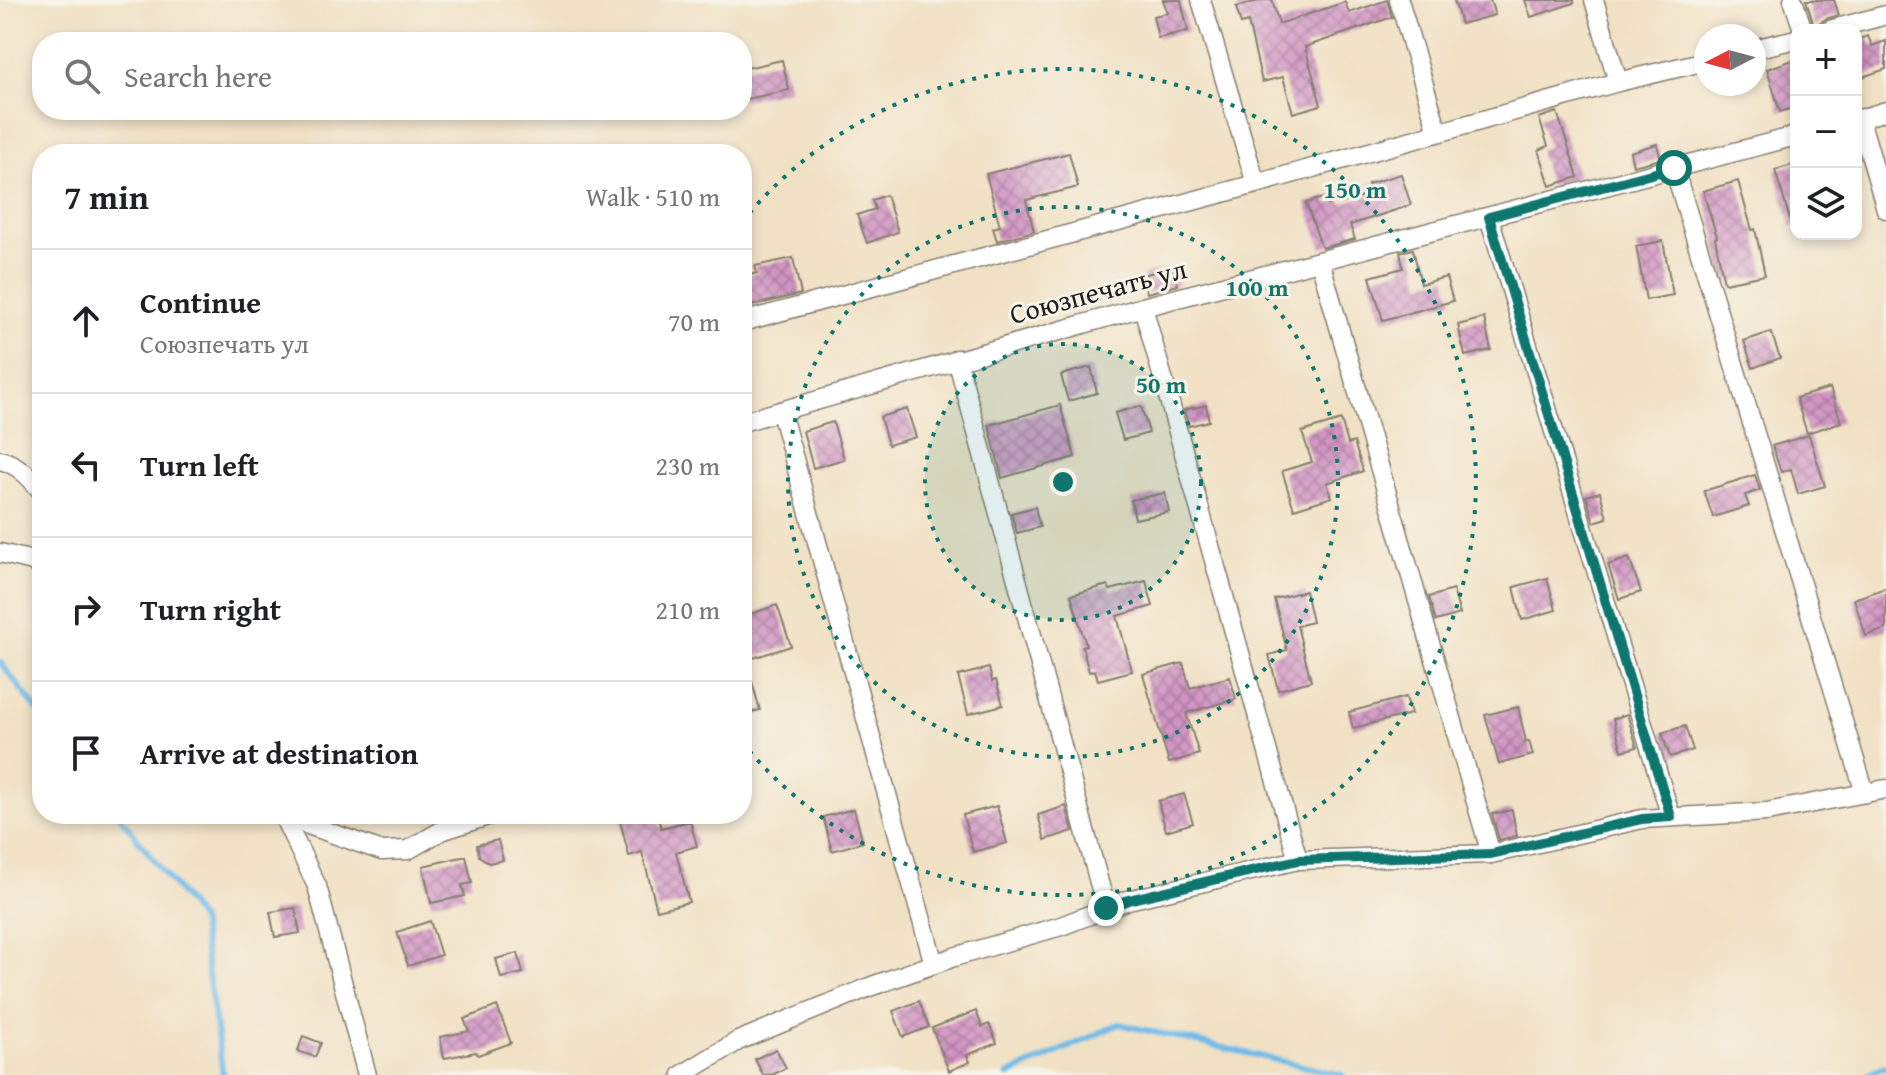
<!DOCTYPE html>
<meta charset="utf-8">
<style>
body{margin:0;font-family:"Gentium Book Plus",serif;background:#f2f2f2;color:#202124}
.controls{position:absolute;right:24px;top:24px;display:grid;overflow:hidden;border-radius:16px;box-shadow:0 4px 12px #0003}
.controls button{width:72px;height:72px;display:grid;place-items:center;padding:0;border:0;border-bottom:2px solid #e0e0e0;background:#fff;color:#202124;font:40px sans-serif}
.compass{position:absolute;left:1694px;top:24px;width:72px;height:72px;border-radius:50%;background:#fff;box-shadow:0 4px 12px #0003;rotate:264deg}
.stop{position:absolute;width:24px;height:24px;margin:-18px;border:6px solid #0f766e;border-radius:50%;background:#fff}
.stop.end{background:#0f766e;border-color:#fff;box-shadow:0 2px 8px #0008}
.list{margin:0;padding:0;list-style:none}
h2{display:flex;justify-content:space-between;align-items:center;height:104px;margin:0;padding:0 32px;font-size:34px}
h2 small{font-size:26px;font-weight:400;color:#757577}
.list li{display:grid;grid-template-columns:52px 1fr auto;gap:24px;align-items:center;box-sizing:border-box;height:144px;padding:0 32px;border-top:2px solid #e0e0e0}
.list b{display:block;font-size:30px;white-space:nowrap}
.list p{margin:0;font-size:26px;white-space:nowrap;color:#757577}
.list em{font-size:26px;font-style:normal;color:#757577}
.icon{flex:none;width:44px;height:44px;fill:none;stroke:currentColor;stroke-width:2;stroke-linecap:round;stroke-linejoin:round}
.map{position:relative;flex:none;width:1886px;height:1075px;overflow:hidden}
.search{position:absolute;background:#fff;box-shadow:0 4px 12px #0003;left:32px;top:32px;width:720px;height:88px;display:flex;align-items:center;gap:20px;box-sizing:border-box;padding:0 28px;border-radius:32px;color:#757577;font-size:30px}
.panel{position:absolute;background:#fff;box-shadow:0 4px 12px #0003;left:32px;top:144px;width:720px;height:680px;border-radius:32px}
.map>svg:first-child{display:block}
</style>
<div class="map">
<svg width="1886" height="1075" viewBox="0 0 1886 1075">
<defs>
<pattern id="building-cross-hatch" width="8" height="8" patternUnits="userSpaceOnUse" patternTransform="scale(2)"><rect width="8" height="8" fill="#d195c4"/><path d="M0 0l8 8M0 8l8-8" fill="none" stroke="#a9799e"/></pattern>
</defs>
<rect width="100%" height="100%" fill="#f7f3e8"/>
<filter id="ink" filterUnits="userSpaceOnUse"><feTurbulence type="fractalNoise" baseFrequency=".0125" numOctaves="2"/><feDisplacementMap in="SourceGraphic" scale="16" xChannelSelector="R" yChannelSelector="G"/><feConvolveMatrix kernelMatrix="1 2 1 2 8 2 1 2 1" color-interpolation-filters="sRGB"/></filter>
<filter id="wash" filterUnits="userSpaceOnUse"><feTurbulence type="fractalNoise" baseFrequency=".006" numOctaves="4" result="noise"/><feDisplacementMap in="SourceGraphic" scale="32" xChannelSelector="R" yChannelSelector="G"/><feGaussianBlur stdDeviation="1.8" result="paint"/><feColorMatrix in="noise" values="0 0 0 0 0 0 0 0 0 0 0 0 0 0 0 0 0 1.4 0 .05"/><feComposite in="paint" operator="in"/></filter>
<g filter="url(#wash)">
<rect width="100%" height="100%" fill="#f1e1c4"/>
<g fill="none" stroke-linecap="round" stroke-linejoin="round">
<g stroke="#70bbe9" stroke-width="6">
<polyline points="0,662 42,716"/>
<polyline points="118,814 200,919 223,1075"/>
<polyline points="1008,1075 1119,1024 1342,1075"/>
<polyline points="1867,1075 1886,1066"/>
</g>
</g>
<g id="blocks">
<g fill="url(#building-cross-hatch)">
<polygon points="1163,0 1181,0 1188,31 1158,38 1153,16 1168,13"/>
<polygon points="1262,0 1272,0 1279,24 1345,2 1349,13 1387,0 1392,17 1305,47 1321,105 1293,113 1283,77 1262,82 1248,22 1241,24 1236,7"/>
<polygon points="1454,0 1490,0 1495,15 1461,24"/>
<polygon points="1525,0 1574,0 1574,3 1531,17"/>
<polygon points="1806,0 1834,0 1839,15 1826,19 1814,26"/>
<polygon points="1868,36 1872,46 1886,41 1886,69 1856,79 1856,40"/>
<polygon points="1796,59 1796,107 1780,112 1767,69"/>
<polygon points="782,60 789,90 742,100 742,69"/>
<polygon points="1557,112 1578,177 1550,186 1539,150 1548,146 1539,118"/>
<polygon points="1657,144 1661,159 1633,166 1630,152"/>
<polygon points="1069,153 1078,187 1026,200 1034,231 997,241 993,228 1000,226 986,174"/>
<polygon points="1796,164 1796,226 1792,227 1775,170"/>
<polygon points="1401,174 1411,205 1350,225 1355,239 1322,248 1306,203 1326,197 1328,205 1341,200 1342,203 1372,194 1368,184"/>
<polygon points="1738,181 1752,230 1755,229 1765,275 1724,283 1715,238 1717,237 1703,191"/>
<polygon points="886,195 898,232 867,243 857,215 875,209 872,200"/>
<polygon points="1663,241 1673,295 1646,300 1636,246"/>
<polygon points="1413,249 1421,284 1446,277 1453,301 1383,320 1370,277 1403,268 1400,252"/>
<polygon points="793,258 801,294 742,308 742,277 757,273 755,266"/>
<polygon points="1174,267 1178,285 1147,293 1142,275"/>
<polygon points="1484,318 1491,350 1465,356 1458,325"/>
<polygon points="1771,332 1780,358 1753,368 1744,341"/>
<polygon points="1091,367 1097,393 1068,401 1061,375"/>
<polygon points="1830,388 1841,422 1807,433 1796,398"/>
<polygon points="1060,405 1075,457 1002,478 989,425"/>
<polygon points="1206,405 1209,421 1189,426 1184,410"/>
<polygon points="1141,406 1149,433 1123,440 1115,413"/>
<polygon points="907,409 916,437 888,445 880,417"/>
<polygon points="1341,420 1348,444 1354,442 1363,471 1327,483 1332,497 1294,509 1282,471 1312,462 1302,432"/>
<polygon points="833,422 844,459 813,468 803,431"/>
<polygon points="1809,435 1825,486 1798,494 1791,469 1781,472 1772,446"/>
<polygon points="1755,475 1760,490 1745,495 1749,506 1713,517 1704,491"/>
<polygon points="1600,492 1607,518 1594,522 1586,496"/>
<polygon points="1165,493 1169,512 1135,519 1131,500"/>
<polygon points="1035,507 1040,527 1017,533 1011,513"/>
<polygon points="1629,558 1641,592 1619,599 1608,565"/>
<polygon points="1547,578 1556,610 1522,620 1514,587"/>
<polygon points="1146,581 1153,606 1117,616 1132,671 1098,680 1095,670 1089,672 1082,646 1086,645 1071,595 1108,585 1110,590"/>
<polygon points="1886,588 1886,629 1866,636 1854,599"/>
<polygon points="1453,590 1460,614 1436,621 1429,597"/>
<polygon points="1305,591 1312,622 1297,626 1311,681 1278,690 1269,655 1287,650 1274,599"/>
<polygon points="777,605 791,646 750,659 742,636 742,617"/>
<polygon points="742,661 746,661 760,710 742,715"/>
<polygon points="1183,663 1190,688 1230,677 1236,699 1186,713 1199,754 1169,763 1143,674"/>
<polygon points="989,668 992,681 996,680 1003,705 968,714 958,676"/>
<polygon points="1406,697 1411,714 1353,728 1349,712"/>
<polygon points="1518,707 1526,742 1529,741 1533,755 1499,764 1485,715"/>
<polygon points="1627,714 1637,747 1622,751 1613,719"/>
<polygon points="1685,726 1693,750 1670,757 1662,733"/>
<polygon points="1184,794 1193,823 1166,831 1158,801"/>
<polygon points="997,806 1007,843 973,852 963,815"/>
<polygon points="1066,806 1073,831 1045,840 1038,815"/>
<polygon points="854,809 863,842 832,851 823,817"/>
<polygon points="1512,810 1517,836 1499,840 1492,814"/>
<polygon points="643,814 657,814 661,828 690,821 697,846 676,852 689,902 657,910 642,852 629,856 620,821"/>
<polygon points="498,840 503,860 489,863 479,856 477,845"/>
<polygon points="466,856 472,883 462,885 465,896 431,903 423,866"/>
<polygon points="295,908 300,933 275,937 270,912"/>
<polygon points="430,921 441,955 408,966 397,932"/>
<polygon points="518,953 523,973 501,978 496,959"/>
<polygon points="919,1001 929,1027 903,1037 893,1011"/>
<polygon points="497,1006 511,1043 478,1055 476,1052 444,1058 440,1037 469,1031 464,1019"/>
<polygon points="976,1011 982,1027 989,1024 997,1043 967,1055 970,1062 949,1071 932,1028"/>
<polygon points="303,1036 321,1043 315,1057 298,1051"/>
<polygon points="776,1049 786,1068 772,1075 763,1075 755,1059"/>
</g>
</g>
</g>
<g filter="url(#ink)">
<use href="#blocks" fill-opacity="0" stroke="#867e70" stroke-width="2"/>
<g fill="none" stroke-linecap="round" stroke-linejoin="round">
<defs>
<g id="minor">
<polyline points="1201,0 1256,184"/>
<polyline points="1399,0 1438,132"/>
<polyline points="1594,0 1618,82"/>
<polyline points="1793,0 1803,30"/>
<polyline points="1830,30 1886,15"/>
<polyline points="1754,49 1796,39"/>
<polyline points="1860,119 1886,209"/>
<polyline points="1856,120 1886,111"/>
<polyline points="1674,168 1865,793"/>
<polyline points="1489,217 1671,817"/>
<polyline points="1320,261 1491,854"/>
<polyline points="1143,307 1298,860"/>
<polyline points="742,322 1256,184 1618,82 1706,61"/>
<polyline points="957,359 1106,908"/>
<polyline points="781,412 934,964"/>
<polyline points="742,422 1143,307 1796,136"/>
<path d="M 0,460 C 18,464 31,478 42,492"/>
<polyline points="0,553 33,561 42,569"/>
<polyline points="282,814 317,886 367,1075"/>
<polyline points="283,816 382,851 408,850 441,831 494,814"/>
<polyline points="682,1075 738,1041 872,986 954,957 1061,926 1128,900 1298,860 1491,854 1642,819 1767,812 1886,789"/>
</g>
</defs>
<use href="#minor" stroke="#867e70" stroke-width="21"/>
<use href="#minor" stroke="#fff" stroke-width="18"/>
</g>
</g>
<g fill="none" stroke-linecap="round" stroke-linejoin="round" filter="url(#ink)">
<polyline stroke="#0f766e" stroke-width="10" points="1106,908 1128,900 1298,860 1491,854 1642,819 1671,817 1489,217 1674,168"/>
</g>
<circle cx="1063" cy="482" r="138" fill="#0f766e" fill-opacity=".12"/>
<g fill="none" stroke="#0f766e" stroke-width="4" stroke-dasharray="4 8">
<circle cx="1063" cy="482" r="138"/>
<circle cx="1063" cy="482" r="275"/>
<path d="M742 222A413 413 0 1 1 742 742"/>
</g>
<g text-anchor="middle" stroke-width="6" stroke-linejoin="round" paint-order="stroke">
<g font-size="28" fill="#1c1c1c" stroke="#f7f3e8">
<text transform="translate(1098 291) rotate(-15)" y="10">Союзпечать ул</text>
</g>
</g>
<circle cx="1063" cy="482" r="12" fill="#0f766e" stroke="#f7f3e8" stroke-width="4"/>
<g font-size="24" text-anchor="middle" font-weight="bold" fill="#0f766e" stroke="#f7f3e8" stroke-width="6" stroke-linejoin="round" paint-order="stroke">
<text x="1355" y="198">150 m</text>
<text x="1257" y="296">100 m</text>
<text x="1161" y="393">50 m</text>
</g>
</svg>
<div class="controls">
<button>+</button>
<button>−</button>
<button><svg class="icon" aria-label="layers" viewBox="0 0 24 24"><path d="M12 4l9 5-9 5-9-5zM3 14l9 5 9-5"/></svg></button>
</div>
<svg class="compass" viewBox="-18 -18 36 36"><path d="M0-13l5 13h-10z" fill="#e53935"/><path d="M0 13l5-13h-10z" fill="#757577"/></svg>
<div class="stop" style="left:1674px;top:168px"></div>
<div class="stop end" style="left:1106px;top:908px"></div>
<div class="search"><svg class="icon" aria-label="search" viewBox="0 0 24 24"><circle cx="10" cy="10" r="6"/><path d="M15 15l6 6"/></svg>Search here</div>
<section class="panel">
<h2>7 min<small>Walk · 510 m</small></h2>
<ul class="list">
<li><svg class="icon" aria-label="ahead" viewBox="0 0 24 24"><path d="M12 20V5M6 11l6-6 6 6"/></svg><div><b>Continue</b><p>Союзпечать ул</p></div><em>70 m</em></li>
<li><svg class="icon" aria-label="left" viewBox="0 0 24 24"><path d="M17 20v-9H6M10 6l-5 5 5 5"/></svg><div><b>Turn left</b></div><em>230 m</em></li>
<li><svg class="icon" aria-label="right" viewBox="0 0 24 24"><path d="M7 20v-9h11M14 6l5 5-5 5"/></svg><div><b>Turn right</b></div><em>210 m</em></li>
<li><svg class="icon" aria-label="arrive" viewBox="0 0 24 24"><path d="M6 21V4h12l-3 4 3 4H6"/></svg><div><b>Arrive at destination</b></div></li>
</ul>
</section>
</div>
